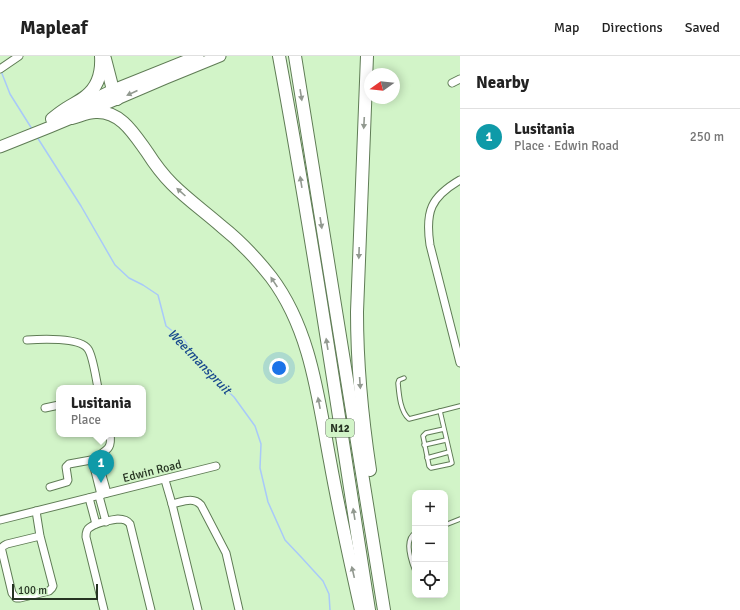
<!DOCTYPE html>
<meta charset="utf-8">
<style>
body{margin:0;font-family:Signika,sans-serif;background:#f6f6f6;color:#222}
.controls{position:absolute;right:12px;bottom:12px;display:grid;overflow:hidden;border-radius:8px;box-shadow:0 2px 10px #0003}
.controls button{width:36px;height:36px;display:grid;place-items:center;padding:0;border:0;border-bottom:1px solid #e0e0e0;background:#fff;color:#222;font:20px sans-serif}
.compass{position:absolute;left:364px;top:12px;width:36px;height:36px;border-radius:50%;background:#fff;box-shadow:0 2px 10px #0003;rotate:255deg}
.scale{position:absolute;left:12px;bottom:10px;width:86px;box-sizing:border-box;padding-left:4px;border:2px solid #263322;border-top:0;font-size:11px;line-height:14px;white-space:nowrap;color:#263322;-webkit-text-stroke:3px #d2f4c8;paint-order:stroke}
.you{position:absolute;left:279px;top:312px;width:14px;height:14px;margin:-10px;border:3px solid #fff;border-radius:50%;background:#1a73e8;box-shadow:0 0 0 6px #1a73e833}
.badge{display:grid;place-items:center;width:26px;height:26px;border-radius:50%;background:#852f9c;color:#fff;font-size:13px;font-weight:700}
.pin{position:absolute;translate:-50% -33px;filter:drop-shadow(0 1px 2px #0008)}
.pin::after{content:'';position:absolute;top:21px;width:14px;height:12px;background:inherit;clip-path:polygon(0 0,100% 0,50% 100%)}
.popup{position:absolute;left:56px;top:329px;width:90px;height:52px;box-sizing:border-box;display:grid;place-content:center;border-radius:8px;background:#fff;filter:drop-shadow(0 1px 3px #0005);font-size:13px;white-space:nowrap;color:#767676}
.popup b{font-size:15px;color:#222}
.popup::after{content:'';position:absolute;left:50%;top:100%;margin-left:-8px;border:8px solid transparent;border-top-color:#fff}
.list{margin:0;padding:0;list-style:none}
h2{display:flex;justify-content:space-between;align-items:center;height:52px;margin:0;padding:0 16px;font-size:17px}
h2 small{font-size:13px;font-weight:400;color:#767676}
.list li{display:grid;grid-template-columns:26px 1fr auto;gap:12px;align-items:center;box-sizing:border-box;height:56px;padding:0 16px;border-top:1px solid #e0e0e0}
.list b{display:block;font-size:15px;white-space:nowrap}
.list p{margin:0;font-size:13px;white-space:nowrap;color:#767676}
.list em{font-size:13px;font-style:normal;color:#767676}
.icon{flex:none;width:22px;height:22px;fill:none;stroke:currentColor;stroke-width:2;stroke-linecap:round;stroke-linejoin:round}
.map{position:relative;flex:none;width:460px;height:554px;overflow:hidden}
header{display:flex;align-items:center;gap:24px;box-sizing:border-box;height:56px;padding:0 20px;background:#fff;border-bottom:1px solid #e0e0e0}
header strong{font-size:19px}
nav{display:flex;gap:22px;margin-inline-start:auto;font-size:14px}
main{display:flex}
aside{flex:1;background:#fff}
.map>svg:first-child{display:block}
</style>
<header>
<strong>Mapleaf</strong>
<nav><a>Map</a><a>Directions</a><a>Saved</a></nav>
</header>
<main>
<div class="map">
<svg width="460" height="554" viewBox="0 0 460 554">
<rect width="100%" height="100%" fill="#d2f4c8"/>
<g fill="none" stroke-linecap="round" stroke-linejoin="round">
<g stroke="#a8c9f9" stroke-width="1.5">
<polyline points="1,15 10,38 32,73"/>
<polyline points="37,81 81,150 115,209 129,222 143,229 158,239 166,270 184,284 209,317 234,341 255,370 261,388 260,412 268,446 285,484 302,502 323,525 329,538 330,554"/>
</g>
<defs>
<g id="lane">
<path d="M 404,322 L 399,324 L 398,327 C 399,338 400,355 409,363 L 460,350"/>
<polyline points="440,355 452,407 450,408 431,412 429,410 423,380 426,377 444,373"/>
<polyline points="424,389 446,384"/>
<polyline points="427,402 449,396"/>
<polyline points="445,469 460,463"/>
<path d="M 415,477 C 404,484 411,505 415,515"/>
</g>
<g id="street">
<polyline points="0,13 19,0"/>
<polyline points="452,27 460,23"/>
<path d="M 460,124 C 431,141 425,155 430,189 L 460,307"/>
<path d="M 27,284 C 40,283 80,281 88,293 C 93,300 96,323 98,332"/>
<polyline points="45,352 59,349"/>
<path d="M 97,401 C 108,393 112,392 110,378"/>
<polyline points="98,405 107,437"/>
<polyline points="93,407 101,439"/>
<polyline points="165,424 172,448 198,554"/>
<polyline points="50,431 67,426 68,424 66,411 69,408 91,404"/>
<polyline points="99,440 106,466"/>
<polyline points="89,442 96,468"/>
<path d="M 172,448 C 182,446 193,440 201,449 L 226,497 L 239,554"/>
<path d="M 36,455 L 40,480 L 53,530 L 52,532 L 49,535 L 20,542 L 16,542 L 12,537 L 2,495 C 1,491 3,490 7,488 L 40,480"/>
<polyline points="0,464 216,410"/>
<path d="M 104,554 L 86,481 C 86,478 86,474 89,472 C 95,467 111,464 118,463 C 124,463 127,464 130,468 L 151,554"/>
</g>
<g id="primary">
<polyline points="74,53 113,34 198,0"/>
<polyline points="0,91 50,71 117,43 166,22 220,0"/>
</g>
<g id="highway">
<path d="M 279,0 C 313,184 340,369 369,554"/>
<polyline points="295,0 384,554"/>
<path d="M 367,0 L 357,256 C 357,309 362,361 370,414"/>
<polyline points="105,3 113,34 117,43"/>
<path d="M 72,62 C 80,60 87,56 96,56 C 121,55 134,78 147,96 C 154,107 162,118 172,128 C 187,143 205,156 221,170 C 240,185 256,202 271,221 C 311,274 318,342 330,405 C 339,455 350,505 361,554"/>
<path d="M 52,63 C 57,59 62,55 67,52 C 73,48 80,45 86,40 C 99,30 102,16 101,0"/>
</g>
</defs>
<use href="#lane" stroke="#5f7c55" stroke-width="5.5"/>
<use href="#street" stroke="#5f7c55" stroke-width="9"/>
<use href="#primary" stroke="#5f7c55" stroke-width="13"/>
<use href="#highway" stroke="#5f7c55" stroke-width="14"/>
<use href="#lane" stroke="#fff" stroke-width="3.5"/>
<use href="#street" stroke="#fff" stroke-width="7"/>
<use href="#primary" stroke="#fff" stroke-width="11"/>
<use href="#highway" stroke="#fff" stroke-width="12"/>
</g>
<defs><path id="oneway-solid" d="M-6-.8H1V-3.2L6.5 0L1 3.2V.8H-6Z"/></defs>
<g fill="#929990">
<use href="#oneway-solid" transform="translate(132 37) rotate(156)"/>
<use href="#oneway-solid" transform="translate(301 39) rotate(81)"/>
<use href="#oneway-solid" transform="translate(364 67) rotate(93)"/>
<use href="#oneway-solid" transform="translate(301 126) rotate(-99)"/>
<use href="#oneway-solid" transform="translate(181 136) rotate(-138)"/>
<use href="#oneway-solid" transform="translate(321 167) rotate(81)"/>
<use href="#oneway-solid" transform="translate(359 197) rotate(92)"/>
<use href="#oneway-solid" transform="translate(274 226) rotate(-124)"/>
<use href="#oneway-solid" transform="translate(327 288) rotate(-99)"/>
<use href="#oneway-solid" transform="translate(360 327) rotate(86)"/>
<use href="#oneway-solid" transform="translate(319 347) rotate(-101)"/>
<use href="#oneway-solid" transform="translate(354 458) rotate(-99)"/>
<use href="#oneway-solid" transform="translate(353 516) rotate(-103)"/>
</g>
<g text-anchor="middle" stroke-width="3" stroke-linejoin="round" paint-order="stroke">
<rect fill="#d2f4c8" stroke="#5a6d54" stroke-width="1" x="326" y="363" width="28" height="18" rx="3"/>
<g font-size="11" font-weight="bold" fill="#263322">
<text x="340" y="376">N12</text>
</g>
<g font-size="12" fill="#263322" stroke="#d2f4c8">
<text transform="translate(152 415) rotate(-14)" y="4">Edwin Road</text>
</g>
<g font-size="13" font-style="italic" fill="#17488d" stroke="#d2f4c8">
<text transform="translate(200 305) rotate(46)" y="5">Weetmanspruit</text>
</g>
</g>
</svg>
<div class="controls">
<button>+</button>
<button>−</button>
<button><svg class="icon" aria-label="locate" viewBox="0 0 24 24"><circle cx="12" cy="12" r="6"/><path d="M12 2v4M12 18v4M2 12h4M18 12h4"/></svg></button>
</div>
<svg class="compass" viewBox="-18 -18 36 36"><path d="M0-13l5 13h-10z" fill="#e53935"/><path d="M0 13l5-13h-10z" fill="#767676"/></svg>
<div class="scale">100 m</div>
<div class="you"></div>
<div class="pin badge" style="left:101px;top:427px;background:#0f9aa8">1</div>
<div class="popup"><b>Lusitania</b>Place</div>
</div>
<aside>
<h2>Nearby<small></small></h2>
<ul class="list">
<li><span class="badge" style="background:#0f9aa8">1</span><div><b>Lusitania</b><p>Place · Edwin Road</p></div><em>250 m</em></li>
</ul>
</aside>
</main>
